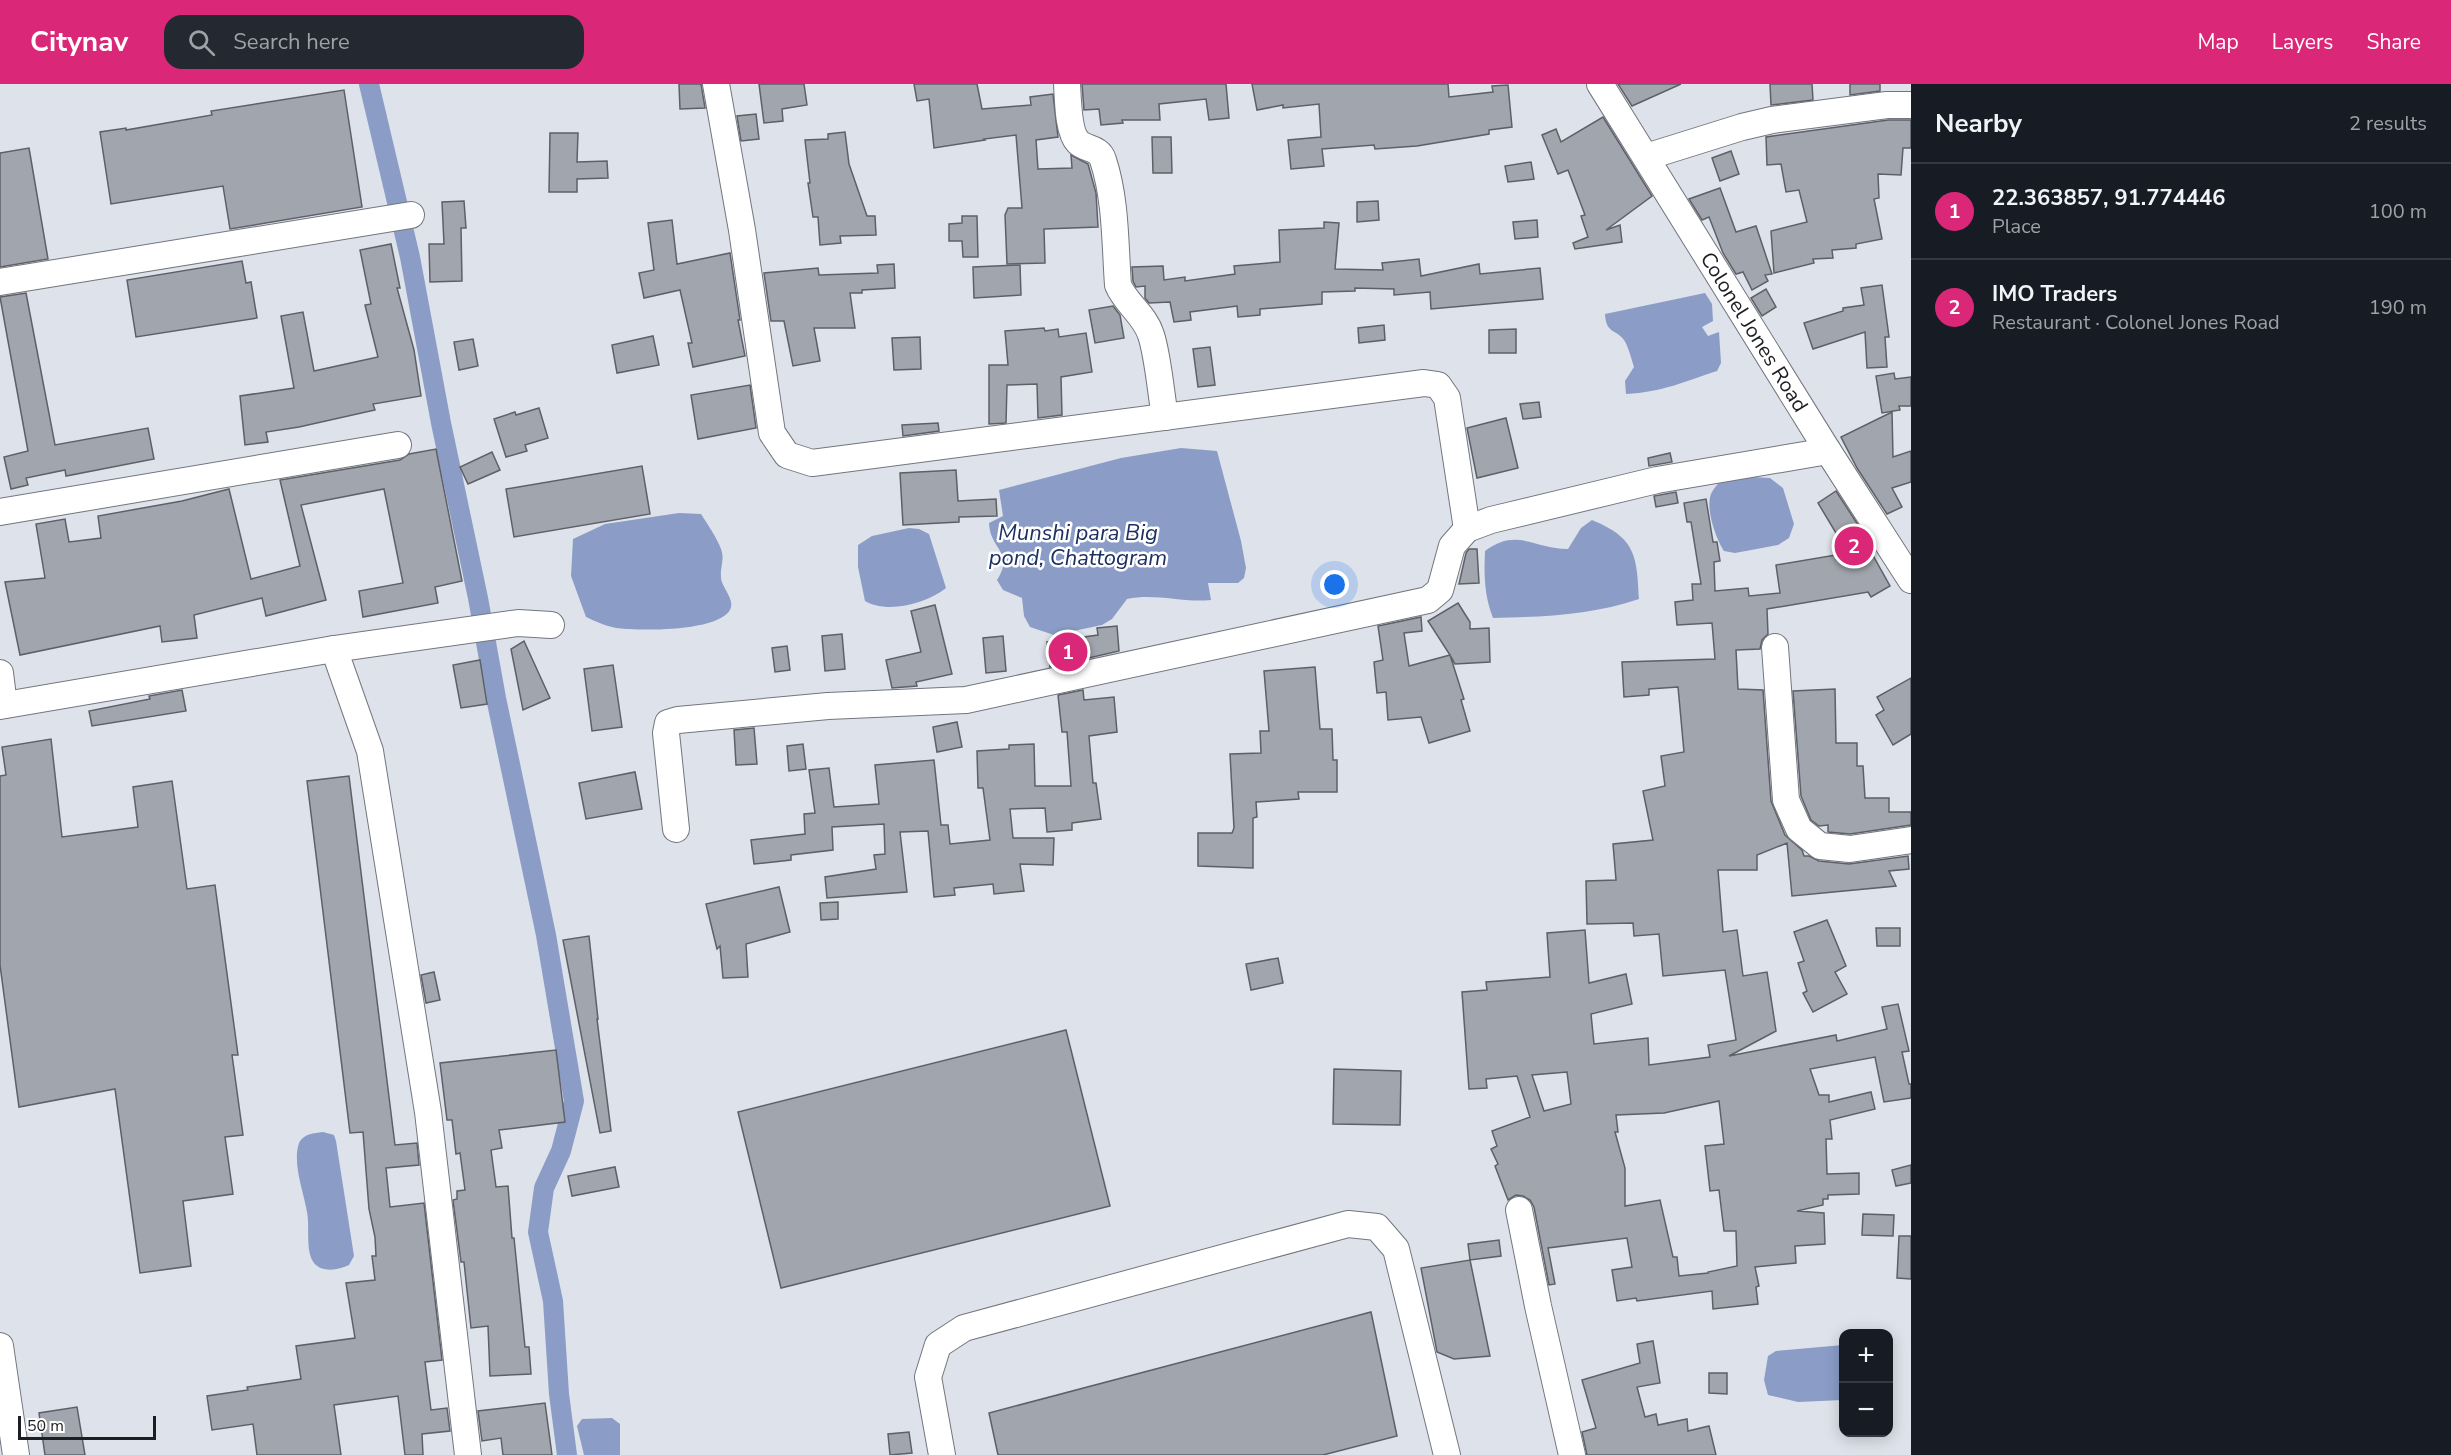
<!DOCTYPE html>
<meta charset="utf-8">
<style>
body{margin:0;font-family:"Nunito Sans",sans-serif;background:#242831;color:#f1f3f6}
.controls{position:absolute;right:18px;bottom:18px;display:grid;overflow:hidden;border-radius:12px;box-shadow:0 3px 15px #0003}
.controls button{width:54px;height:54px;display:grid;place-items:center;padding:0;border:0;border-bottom:2px solid #363941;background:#171b24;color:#f1f3f6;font:30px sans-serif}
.scale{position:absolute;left:18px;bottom:15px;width:138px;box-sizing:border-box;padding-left:6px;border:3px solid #1d1e21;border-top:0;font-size:16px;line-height:21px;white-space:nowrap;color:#1d1e21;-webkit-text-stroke:4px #fff;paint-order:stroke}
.you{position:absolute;left:1335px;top:501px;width:21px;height:21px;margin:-15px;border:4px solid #fff;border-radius:50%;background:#1a73e8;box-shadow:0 0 0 9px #1a73e833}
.badge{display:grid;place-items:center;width:39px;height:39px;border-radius:50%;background:#db2777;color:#fff;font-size:20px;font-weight:700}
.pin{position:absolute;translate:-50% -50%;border:3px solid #fff;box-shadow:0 2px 6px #0006}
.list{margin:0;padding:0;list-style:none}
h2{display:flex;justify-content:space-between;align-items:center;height:78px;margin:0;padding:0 24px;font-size:26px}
h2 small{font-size:20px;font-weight:400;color:#9ea1a6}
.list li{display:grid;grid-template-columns:39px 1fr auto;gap:18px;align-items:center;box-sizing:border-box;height:96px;padding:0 24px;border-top:2px solid #363941}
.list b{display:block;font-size:22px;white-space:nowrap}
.list p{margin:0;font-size:20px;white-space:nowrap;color:#9ea1a6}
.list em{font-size:20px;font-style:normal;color:#9ea1a6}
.icon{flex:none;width:33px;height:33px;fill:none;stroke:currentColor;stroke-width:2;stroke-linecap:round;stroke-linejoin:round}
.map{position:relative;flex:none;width:1911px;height:1371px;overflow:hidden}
header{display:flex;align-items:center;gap:36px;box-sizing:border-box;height:84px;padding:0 30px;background:#db2777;color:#fff}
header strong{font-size:28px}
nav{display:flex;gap:33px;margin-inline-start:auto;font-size:21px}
.search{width:420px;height:54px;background:#242831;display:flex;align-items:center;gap:15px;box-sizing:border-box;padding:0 21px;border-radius:18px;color:#9ea1a6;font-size:22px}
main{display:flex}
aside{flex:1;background:#171b24}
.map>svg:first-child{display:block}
</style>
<header>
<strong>Citynav</strong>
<div class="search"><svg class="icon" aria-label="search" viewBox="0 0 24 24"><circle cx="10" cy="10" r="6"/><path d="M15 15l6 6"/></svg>Search here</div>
<nav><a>Map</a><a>Layers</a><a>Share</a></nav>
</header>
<main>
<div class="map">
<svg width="1911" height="1371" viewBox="0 0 1911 1371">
<rect width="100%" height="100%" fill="#dee2ea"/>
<g fill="#8b9dc7">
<path d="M 1705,209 L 1712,220 L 1713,237 L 1702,243 L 1708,252 L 1719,248 L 1721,279 L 1717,287 C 1683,298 1663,308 1626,310 L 1625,297 L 1634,283 C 1631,274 1629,264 1624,256 C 1616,245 1606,250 1605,230 Z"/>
<path d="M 1181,364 L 1217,367 L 1241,457 L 1246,484 L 1244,494 L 1238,499 L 1208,499 L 1211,516 C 1182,519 1156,509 1127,515 L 1112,535 L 1102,541 L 1054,551 L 1030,543 L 1024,532 L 1022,514 L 1003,506 L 997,496 C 1015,468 990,466 989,439 L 1003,432 L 999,406 L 1121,374 Z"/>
<path d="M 1753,393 L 1770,394 L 1783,404 L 1794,440 L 1789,454 L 1778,461 L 1735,469 L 1724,467 C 1716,455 1704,422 1712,408 C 1714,404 1718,400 1721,396 Z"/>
<path d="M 679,429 L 701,430 C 708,441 717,454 721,465 C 725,475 720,483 721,493 C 721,503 736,516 730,526 C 717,548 639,547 616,544 C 605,542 595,537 586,533 L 571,492 L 573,455 L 605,440 Z"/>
<path d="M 1592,436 C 1635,454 1637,470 1639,515 C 1593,531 1541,533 1493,534 C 1484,511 1484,491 1485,467 C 1517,443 1534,465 1568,465 L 1581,444 Z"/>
<path d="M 909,444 L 919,445 L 929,450 L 946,504 C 926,520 887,530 865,517 L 858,483 L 858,461 L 872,452 Z"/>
<path d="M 323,1048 L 334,1051 L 336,1057 L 354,1172 L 349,1181 C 339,1186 322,1189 314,1179 C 305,1167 310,1143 307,1128 C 304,1109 292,1079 299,1059 C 303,1050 314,1049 323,1048 Z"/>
<polygon points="1843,1261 1843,1316 1798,1318 1768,1311 1764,1296 1768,1272 1776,1267"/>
<polygon points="612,1334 620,1340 620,1371 584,1371 577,1342 582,1335"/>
</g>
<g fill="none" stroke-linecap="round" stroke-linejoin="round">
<polyline stroke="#8b9dc7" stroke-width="20" points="369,0 410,173 441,339 478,514 496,614 546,851 574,1017 561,1067 544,1104 538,1148 553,1217 559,1310 567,1371"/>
</g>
<g fill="#a1a5ad" stroke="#5d6067" stroke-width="1.5" fill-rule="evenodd">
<polygon points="679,0 701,0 705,24 680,25"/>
<polygon points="759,0 804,0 807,21 782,25 783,37 764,39"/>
<polygon points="914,0 977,0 982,25 1031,21 1030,13 1053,10 1058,53 1036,56 1038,85 1072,84 1071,71 1088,80 1096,109 1098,143 1044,145 1045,179 1007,180 1005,131 1008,124 1022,124 1016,51 984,55 985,56 934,64 929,15 917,17"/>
<polygon points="1082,0 1226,0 1229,34 1209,36 1206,15 1159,20 1160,36 1122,36 1123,39 1101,41 1099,25 1084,26"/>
<polygon points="1252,0 1448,0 1449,13 1493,8 1492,2 1508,1 1512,43 1489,46 1489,50 1417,62 1375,65 1374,61 1322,65 1324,82 1291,85 1288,56 1321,53 1319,20 1283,24 1283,21 1257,26"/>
<polygon points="1618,0 1681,0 1632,22"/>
<polygon points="1770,0 1812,0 1813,16 1771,21"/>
<polygon points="1850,0 1880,0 1880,7 1850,11"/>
<polygon points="344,6 362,123 230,145 223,102 111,120 100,48 126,44 126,46 212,31 211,27"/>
<polygon points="756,30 759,55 741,57 737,32"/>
<polygon points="1603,33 1652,112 1606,146 1620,141 1622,158 1575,165 1573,159 1588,153 1581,132 1585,131 1568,86 1558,90 1542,51 1556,45 1561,58"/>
<polygon points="1888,36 1911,36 1911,64 1903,64 1901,91 1878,90 1879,114 1874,115 1882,155 1856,160 1856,164 1832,166 1833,174 1813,175 1814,179 1774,189 1771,147 1807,138 1799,106 1786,108 1781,80 1767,81 1766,53"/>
<polygon points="845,48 849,80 867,132 875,132 876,151 840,152 841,159 820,161 818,133 813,133 808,99 810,99 805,56 828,55 828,50"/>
<polygon points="550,49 578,49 577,78 607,77 608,94 577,95 577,108 549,108"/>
<polygon points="1152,53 1171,53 1172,89 1153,89"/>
<polygon points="29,64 48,175 0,183 0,69"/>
<polygon points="1731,67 1739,90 1720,97 1712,74"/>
<polygon points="1531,78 1534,95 1508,98 1505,82"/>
<polygon points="1720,104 1736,148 1756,142 1772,190 1765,191 1768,197 1752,206 1743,188 1736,190 1723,169 1709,133 1702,136 1689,115"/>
<polygon points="464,117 466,144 461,144 462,197 430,198 429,160 444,160 442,118"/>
<polygon points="1378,117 1379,136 1357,138 1357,118"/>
<polygon points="962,132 977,132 978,173 963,173 962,157 949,157 949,140 962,139"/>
<polygon points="672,136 677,180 730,169 740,236 738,236 745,272 693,283 688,259 692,259 680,206 644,214 639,189 654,186 648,139"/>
<polygon points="1537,136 1538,153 1515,155 1513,138"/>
<polygon points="1324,138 1339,139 1335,185 1383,186 1382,179 1419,175 1421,192 1479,180 1480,190 1540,184 1543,215 1431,225 1430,208 1394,211 1394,205 1355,204 1355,207 1322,208 1322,220 1260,225 1260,231 1238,233 1237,222 1190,228 1191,236 1174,238 1170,218 1149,219 1145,214 1145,202 1136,203 1133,197 1132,183 1163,182 1164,196 1185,193 1185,197 1235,190 1234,182 1280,178 1279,146 1324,144"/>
<polygon points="391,160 400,204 397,204 414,266 421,312 373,320 375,326 299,343 266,348 268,358 245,361 240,312 294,304 281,232 303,228 314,287 378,273 365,221 371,220 360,166"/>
<polygon points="242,177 246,199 251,198 257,234 136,253 127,196"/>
<polygon points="894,180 895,204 862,206 862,209 850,209 855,244 814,244 820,277 793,282 784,237 771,237 764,189 818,184 819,191 878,189 877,181"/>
<polygon points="1020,181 1021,211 974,214 973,183"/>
<polygon points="1882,201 1889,253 1885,253 1887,283 1867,284 1865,248 1813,265 1804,239 1843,227 1843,224 1864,221 1861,204"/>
<polygon points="1766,205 1776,223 1762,232 1751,214"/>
<polygon points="26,209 55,361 148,344 154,375 66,392 65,386 26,394 28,401 11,405 4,373 28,367 0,213"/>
<polygon points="1113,222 1120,231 1124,254 1095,259 1089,226"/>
<polygon points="1384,241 1385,256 1359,259 1358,244"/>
<polygon points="1044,244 1045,247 1058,245 1059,253 1086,249 1092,288 1061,293 1062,331 1038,334 1037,300 1007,301 1006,339 989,340 989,281 1008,281 1005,247"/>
<polygon points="1516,245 1516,269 1489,269 1489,246"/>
<polygon points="653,252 659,281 617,289 612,261"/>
<polygon points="920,253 921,285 894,286 892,254"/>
<polygon points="473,255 478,282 459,286 454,258"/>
<polygon points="1210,263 1215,301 1198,303 1193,265"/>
<polygon points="1894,289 1895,295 1911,293 1911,322 1899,322 1900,326 1882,329 1876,292"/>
<polygon points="750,301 756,344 698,355 691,311"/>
<polygon points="1539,318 1541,333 1523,335 1520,320"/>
<polygon points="539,324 548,354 525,361 527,367 506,373 494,335 515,328 516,331"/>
<polygon points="1892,328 1893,373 1911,367 1911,398 1892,404 1902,423 1887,430 1857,384 1841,353"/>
<polygon points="1506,334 1518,384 1477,394 1467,344"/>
<polygon points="938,339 939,347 903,352 902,341"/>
<polygon points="436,365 462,497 435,503 438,519 363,533 359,507 403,499 384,405 301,421 326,516 266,532 262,514 194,531 197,554 162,558 160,542 20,571 5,498 45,494 36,440 65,435 69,458 101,454 98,432 182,417 229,405 251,495 300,482 280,396 400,376 409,370"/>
<polygon points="492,368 500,386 468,400 460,383"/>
<polygon points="1670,369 1672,378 1649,382 1648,374"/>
<polygon points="642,382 650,430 514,453 506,405"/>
<polygon points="956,386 958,417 996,415 997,432 959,433 959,438 903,441 900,389"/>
<path d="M 1836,407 L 1862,447 L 1860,448 L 1890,502 L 1871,513 L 1868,508 L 1767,525 L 1768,550 L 1762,556 L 1760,565 L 1736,566 L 1738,605 L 1763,606 L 1771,717 L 1785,751 L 1802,766 L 1804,772 L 1809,772 L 1819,777 L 1849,780 L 1908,772 L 1909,785 L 1889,787 L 1896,802 L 1792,812 L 1787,759 L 1757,771 L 1757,786 L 1718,786 L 1723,848 L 1737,846 L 1743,892 L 1767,888 L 1776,947 L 1729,972 L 1836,951 L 1837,957 L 1887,945 L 1882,923 L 1898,920 L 1909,967 L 1902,968 L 1909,1000 L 1911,1000 L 1911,1014 L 1884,1018 L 1875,973 L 1810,985 L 1819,1011 L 1829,1011 L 1829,1018 L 1871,1008 L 1875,1025 L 1830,1036 L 1832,1055 L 1826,1055 L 1827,1090 L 1859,1089 L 1859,1110 L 1828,1111 L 1828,1115 L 1823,1115 L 1823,1121 L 1797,1127 L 1824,1129 L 1825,1160 L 1795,1162 L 1796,1179 L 1755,1183 L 1759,1202 L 1756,1203 L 1758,1220 L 1713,1225 L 1712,1207 L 1637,1217 L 1636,1214 L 1617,1217 L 1612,1186 L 1632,1183 L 1627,1154 L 1548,1164 L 1555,1200 L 1549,1201 L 1534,1123 L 1530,1116 L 1523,1112 L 1516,1111 L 1508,1116 L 1495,1082 L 1498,1080 L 1491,1065 L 1497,1062 L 1492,1047 L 1530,1033 L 1517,992 L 1486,995 L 1487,1004 L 1469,1005 L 1462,908 L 1487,906 L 1486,898 L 1550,893 L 1547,849 L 1585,846 L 1589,899 L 1626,890 L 1632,920 L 1591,930 L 1594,960 L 1648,954 L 1649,981 L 1710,973 L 1708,961 L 1736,956 L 1725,886 L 1663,892 L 1659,850 L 1634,852 L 1633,839 L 1587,840 L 1586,797 L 1616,796 L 1613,760 L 1653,756 L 1643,707 L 1665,702 L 1661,672 L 1684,668 L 1678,603 L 1649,605 L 1649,611 L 1624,613 L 1622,578 L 1715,575 L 1712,539 L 1677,541 L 1675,518 L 1693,516 L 1692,500 L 1701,500 L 1691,438 L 1687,438 L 1684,419 L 1706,415 L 1713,458 L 1717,458 L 1720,477 L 1714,478 L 1715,507 L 1748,504 L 1749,512 L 1780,509 L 1776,481 L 1848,469 L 1818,419 ZM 1567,988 L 1571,1020 L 1544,1027 L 1532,991 ZM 1719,1017 L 1724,1060 L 1705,1062 L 1710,1107 L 1719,1106 L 1724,1147 L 1736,1147 L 1737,1182 L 1708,1188 L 1708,1189 L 1679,1192 L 1677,1173 L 1673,1173 L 1660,1116 L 1625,1122 L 1625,1084 L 1615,1048 L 1618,1048 L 1616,1031 L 1664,1029 Z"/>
<polygon points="1676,408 1678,419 1656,423 1654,412"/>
<polygon points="1469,465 1477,465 1479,499 1459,500 1466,469"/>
<polygon points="1458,519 1470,538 1470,545 1489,544 1490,578 1455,580 1450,571 1464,615 1461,616 1470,647 1429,659 1421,633 1388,636 1386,608 1377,609 1374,578 1383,576 1378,542 1421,533 1422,547 1404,549 1409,582 1450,571 1428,537"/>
<polygon points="935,521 952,590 916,598 917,602 892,604 886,576 921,568 911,527"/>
<polygon points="1117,542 1119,567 1050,583 1047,558 1098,551 1097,544"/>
<polygon points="842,550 845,585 825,587 822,552"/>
<polygon points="1003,552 1006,587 986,589 983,554"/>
<polygon points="524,557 550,614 523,626 511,565"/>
<polygon points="787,562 790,586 775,588 772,564"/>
<polygon points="480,576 487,620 461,624 453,581"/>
<polygon points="613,581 622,643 592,647 584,585"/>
<polygon points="1315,583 1320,645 1332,645 1333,676 1337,676 1337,708 1298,708 1299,715 1256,718 1257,733 1253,734 1253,784 1198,782 1198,749 1232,749 1234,744 1230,670 1261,669 1260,647 1269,647 1264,587"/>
<polygon points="1911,594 1911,650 1893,661 1876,631 1884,626 1877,613"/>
<polygon points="1835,605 1836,659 1857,659 1857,682 1863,682 1865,714 1889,714 1889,728 1911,728 1911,741 1850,750 1828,748 1828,741 1819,742 1811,736 1801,712 1793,607"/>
<polygon points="182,606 186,627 92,642 89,627 150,615 149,612"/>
<polygon points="1083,606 1084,616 1114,613 1117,648 1089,652 1093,699 1096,699 1101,735 1072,739 1072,746 1047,748 1045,724 1010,725 1013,754 1054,754 1053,781 1020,780 1024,807 994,810 993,800 954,804 955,811 934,813 928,747 900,748 907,808 827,814 825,793 876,785 874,771 885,770 884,740 832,743 833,766 791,771 791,776 754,780 751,756 805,750 804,730 815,729 809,686 829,684 834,723 879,720 875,681 934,676 941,741 948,741 950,760 990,756 983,704 978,704 977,667 1009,665 1009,661 1034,660 1035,702 1071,702 1067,648 1062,648 1058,611"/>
<polygon points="957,638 962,663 937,668 933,643"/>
<polygon points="754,644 757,680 736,681 734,646"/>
<polygon points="51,655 62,753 138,743 133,703 172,697 187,805 215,801 238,971 232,971 243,1051 225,1053 233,1110 183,1117 191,1182 140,1189 115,1005 19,1023 0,881 0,692 6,691 2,663"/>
<polygon points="803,660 806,685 789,687 787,662"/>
<polygon points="635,688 642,725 586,735 579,699"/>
<polygon points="349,692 395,1061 417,1059 419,1081 386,1084 390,1123 424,1119 442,1276 425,1278 431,1326 447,1324 450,1347 422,1350 423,1371 405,1371 398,1312 334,1321 341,1371 257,1371 253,1340 212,1346 207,1312 248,1306 247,1303 301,1295 296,1262 355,1254 346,1199 375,1196 372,1172 376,1172 375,1153 369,1125 363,1048 350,1049 307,697"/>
<polygon points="779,803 790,848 746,860 748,893 723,894 720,862 717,865 706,820"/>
<polygon points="838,818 838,835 821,836 820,819"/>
<polygon points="1827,836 1846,882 1835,888 1847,910 1813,928 1803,909 1807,907 1798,879 1804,877 1794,848"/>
<polygon points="1876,844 1900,844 1900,862 1877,862"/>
<polygon points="589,852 598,935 597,935 611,1047 600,1049 563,856"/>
<polygon points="1278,874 1283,899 1251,906 1246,880"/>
<polygon points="434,888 440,916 426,919 421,891"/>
<polygon points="1066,946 1110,1122 781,1204 738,1028"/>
<polygon points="556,966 565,1038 499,1046 502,1064 491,1066 496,1103 508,1102 512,1154 514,1154 525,1263 529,1263 531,1290 490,1292 488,1242 471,1244 464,1178 461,1178 453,1116 457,1115 457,1107 465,1106 460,1069 456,1070 452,1036 447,1036 440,979"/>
<polygon points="1334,985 1401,987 1400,1041 1333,1040"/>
<polygon points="1911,1081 1911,1099 1896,1102 1892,1086"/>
<polygon points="615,1083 619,1103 572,1112 568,1092"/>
<polygon points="1863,1130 1894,1131 1893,1152 1862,1151"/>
<polygon points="1899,1152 1911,1152 1911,1195 1897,1194"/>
<polygon points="1499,1156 1501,1172 1470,1176 1468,1160"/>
<polygon points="1470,1176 1490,1272 1454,1275 1437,1268 1421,1184"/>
<polygon points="1371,1228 1397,1352 1323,1371 998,1371 989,1329"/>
<polygon points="1653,1257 1660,1299 1637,1303 1645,1333 1656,1330 1658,1341 1687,1335 1688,1347 1709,1342 1716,1371 1587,1371 1582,1348 1596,1344 1582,1296 1640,1279 1637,1260"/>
<polygon points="1709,1289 1727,1289 1727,1310 1709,1309"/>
<polygon points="545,1319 552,1371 503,1371 501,1354 482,1357 478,1327"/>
<polygon points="77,1323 85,1371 45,1371 39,1329"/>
<polygon points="909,1348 912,1369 890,1371 888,1350"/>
</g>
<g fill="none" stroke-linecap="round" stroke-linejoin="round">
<defs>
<g id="minor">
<polyline points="716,0 742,146 772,349 787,371 812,379 1424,299 1438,301 1447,314 1467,445"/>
<path d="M 1067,0 C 1068,15 1068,48 1078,58 C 1086,66 1099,63 1103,76 C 1116,115 1115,160 1118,201 C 1126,220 1145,231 1151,251 C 1158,272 1161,310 1165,333"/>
<path id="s1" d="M 1600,0 L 1828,367 L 1911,496"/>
<polyline points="1646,73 1742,43 1772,36 1887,21 1911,21"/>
<polyline points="0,198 411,131"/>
<polyline points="0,428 398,361"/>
<polyline points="1775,563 1786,716 1799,745 1820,762 1850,765 1911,756"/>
<polyline points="334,565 370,667 428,1028 468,1371"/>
<polyline points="0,589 4,621"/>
<polyline points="0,622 334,565 518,539 551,541"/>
<polyline points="676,745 666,649 668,639 678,636 828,622 966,616 1428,516 1440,506 1452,462 1467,445 1491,436 1657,396 1828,367"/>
<polyline points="1519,1126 1538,1222 1572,1371"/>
<polyline points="0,1262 16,1371"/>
<polyline points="942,1371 928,1293 938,1261 964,1244 1348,1140 1377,1143 1396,1165 1447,1371"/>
</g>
</defs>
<use href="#minor" stroke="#73767e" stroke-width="28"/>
<use href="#minor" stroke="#fff" stroke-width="26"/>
</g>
<g text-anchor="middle" stroke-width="5" stroke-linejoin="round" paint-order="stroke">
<g font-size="21" fill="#1d1e21" stroke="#fff">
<text dy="7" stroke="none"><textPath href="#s1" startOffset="292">Colonel Jones Road</textPath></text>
</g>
<g font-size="22" font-style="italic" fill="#1d2f63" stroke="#fff">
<text x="1078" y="456">Munshi para Big<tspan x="1078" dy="25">pond, Chattogram</tspan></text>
</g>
</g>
</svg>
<div class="controls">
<button>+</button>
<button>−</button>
</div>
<div class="scale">50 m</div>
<div class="you"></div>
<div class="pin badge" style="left:1068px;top:568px">1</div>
<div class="pin badge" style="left:1854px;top:462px">2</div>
</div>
<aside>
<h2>Nearby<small>2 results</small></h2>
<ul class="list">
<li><span class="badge">1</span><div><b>22.363857, 91.774446</b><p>Place</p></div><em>100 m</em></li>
<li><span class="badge">2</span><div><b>IMO Traders</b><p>Restaurant · Colonel Jones Road</p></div><em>190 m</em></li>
</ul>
</aside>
</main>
